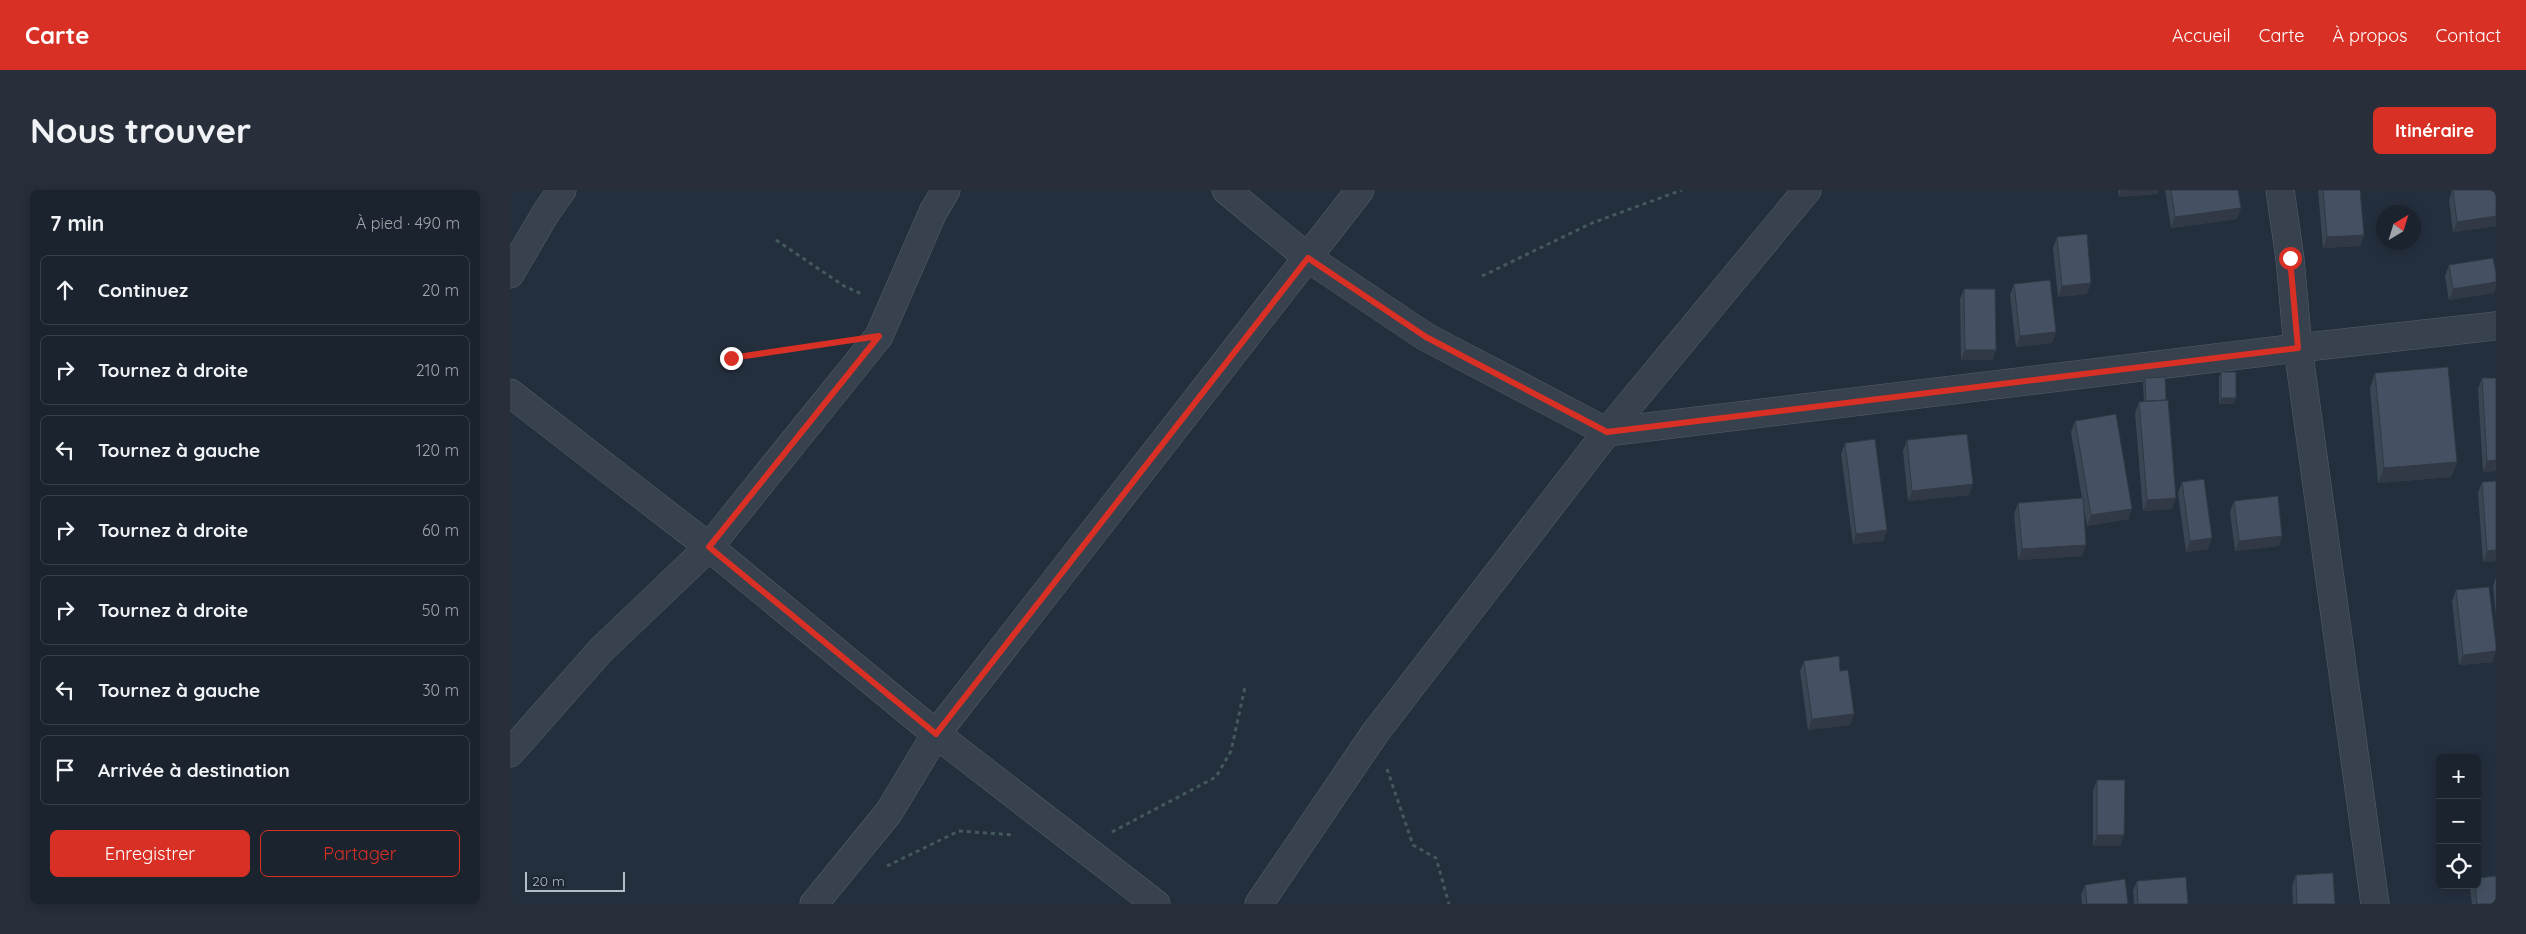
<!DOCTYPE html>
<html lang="fr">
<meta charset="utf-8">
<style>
body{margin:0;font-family:Quicksand,sans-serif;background:#282f3a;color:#f1f3f6}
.controls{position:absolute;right:15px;bottom:15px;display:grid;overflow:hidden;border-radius:8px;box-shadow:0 2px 12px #0003}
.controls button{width:45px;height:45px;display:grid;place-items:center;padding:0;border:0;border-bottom:1px solid #39404a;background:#1b232e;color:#f1f3f6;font:25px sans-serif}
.compass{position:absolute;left:1866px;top:15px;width:45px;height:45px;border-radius:50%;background:#1b232e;box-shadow:0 2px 12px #0003;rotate:38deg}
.scale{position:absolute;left:15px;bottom:12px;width:100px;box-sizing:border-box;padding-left:5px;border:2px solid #b4bcc9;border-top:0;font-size:14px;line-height:18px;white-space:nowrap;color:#b4bcc9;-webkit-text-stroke:4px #1d2633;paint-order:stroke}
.stop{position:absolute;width:15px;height:15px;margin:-11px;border:4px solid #d93025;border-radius:50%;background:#fff}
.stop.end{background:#d93025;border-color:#fff;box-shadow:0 1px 5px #0008}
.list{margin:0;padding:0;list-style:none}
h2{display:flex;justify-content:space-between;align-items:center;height:65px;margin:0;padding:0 20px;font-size:21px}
h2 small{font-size:16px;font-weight:400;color:#a0a4aa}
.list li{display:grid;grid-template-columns:32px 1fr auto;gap:15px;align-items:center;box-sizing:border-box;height:70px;margin:0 10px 10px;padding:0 10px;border:1px solid #39404a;border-radius:8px}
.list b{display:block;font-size:19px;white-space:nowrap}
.list em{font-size:16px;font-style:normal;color:#a0a4aa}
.actions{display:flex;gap:10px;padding:15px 20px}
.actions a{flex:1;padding:11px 0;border:1px solid #d93025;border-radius:8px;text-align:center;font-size:18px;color:#d93025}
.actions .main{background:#d93025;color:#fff}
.icon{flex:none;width:28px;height:28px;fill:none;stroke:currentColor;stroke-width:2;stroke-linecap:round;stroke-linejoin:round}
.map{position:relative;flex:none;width:1986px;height:714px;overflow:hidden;border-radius:8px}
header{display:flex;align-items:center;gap:30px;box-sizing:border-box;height:70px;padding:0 25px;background:#d93025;color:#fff}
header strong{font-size:24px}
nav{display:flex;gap:28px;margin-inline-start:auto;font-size:18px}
.intro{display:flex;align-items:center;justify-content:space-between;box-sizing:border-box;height:120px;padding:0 30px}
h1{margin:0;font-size:35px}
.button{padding:12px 22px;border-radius:8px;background:#d93025;color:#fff;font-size:18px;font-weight:700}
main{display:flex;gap:30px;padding:0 30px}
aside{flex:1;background:#1b232e;border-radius:8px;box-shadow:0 2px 12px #0003}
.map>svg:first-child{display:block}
</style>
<header>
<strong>Carte</strong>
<nav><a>Accueil</a><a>Carte</a><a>À propos</a><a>Contact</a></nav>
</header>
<div class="intro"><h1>Nous trouver</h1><a class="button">Itinéraire</a></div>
<main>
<aside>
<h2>7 min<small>À pied · 490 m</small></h2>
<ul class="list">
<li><svg class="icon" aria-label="ahead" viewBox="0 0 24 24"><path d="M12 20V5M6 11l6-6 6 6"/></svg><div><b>Continuez</b></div><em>20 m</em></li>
<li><svg class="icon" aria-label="right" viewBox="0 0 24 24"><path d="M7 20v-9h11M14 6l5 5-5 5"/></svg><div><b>Tournez à droite</b></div><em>210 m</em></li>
<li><svg class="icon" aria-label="left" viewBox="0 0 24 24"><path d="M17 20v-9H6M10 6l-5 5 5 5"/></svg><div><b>Tournez à gauche</b></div><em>120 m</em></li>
<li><svg class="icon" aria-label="right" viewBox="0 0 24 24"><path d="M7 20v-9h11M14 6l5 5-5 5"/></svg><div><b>Tournez à droite</b></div><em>60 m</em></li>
<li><svg class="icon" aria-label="right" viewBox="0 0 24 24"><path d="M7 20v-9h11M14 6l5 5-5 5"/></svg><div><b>Tournez à droite</b></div><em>50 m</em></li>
<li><svg class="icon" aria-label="left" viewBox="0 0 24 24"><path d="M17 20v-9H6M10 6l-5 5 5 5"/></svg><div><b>Tournez à gauche</b></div><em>30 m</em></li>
<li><svg class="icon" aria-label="arrive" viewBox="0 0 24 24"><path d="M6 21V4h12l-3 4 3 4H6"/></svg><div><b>Arrivée à destination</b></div></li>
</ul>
<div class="actions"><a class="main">Enregistrer</a><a>Partager</a></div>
</aside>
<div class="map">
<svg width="1986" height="714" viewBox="0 0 1986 714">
<rect width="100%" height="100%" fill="#242f3e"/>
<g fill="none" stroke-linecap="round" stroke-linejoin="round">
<defs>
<g id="minor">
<polyline points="716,0 798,68 916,147 1097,242 1788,158 1986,136"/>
<polyline points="1770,0 1780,69 1788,158 1865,714"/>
<polyline points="0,84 37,21 52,0"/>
<polyline points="0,203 199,357 426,544 646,714"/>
<polyline points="0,563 91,460 199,357 369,146 423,22 436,0"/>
<polyline points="304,714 379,622 426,544 850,0"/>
<polyline points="749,714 865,543 1097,242 1297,0"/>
</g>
</defs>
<use href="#minor" stroke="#565f6c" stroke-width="29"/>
<g stroke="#44595c" stroke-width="3" stroke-dasharray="4 4" stroke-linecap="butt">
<polyline points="266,50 334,96 354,105"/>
<polyline points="972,86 1082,33 1172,0"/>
<polyline points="221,168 322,153"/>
<polyline points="877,579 903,655 926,668 939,714"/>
<polyline points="602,642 706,587 721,561 735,497"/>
<polyline points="377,676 449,641 505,645"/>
</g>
<use href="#minor" stroke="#38414e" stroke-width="28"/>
</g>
<g fill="#3b4654">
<polygon points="1608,0 1649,0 1647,4 1609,7"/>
<polygon points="1655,0 1728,0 1731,18 1727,29 1661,38"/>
<polygon points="1808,0 1850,0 1854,45 1850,56 1813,58"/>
<polygon points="1942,0 1986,0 1986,36 1943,42 1939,10"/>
<polygon points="1547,47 1577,104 1548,107 1543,58"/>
<polygon points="1939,75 1986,83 1986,96 1984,103 1939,110 1935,86"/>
<polygon points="1504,94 1546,142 1542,153 1506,157 1500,105"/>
<polygon points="1454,99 1486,160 1482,170 1451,170 1450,109"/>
<polygon points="1711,182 1724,214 1709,214 1709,187"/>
<polygon points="1865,183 1947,272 1941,287 1868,293 1860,198"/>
<polygon points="1635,188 1662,319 1633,321 1625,223 1629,212 1634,212 1633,194"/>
<polygon points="1972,188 1986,188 1986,281 1973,282 1968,199"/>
<polygon points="1565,231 1619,329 1577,336 1574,319 1576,355 1572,366 1508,370 1504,324 1508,313 1572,308 1561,242"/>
<polygon points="1397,250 1459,305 1398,311 1393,261"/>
<polygon points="1335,253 1377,340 1373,351 1343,354 1331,264"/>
<polygon points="1986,291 1986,371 1973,372 1968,303 1972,292"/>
<polygon points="1672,292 1698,359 1676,362 1668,303"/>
<polygon points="1724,311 1772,346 1769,356 1725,361 1720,322"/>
<polygon points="1986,387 1986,427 1983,396"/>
<polygon points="1946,400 1983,472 1949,475 1942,411"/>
<polygon points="1294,471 1330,481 1344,524 1340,535 1298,540 1290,481"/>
<polygon points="1587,590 1614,645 1610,656 1583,656 1583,601"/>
<polygon points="1786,685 1825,714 1783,714 1782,696"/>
<polygon points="1627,691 1678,714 1624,714 1623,701"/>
<polygon points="1575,695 1618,714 1572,714 1571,705"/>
<polygon points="1961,695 1967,695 1986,714 1962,714 1960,699"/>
</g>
<g fill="#303945">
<polygon points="1611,0 1649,0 1647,4 1609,7"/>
<polygon points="1731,18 1727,29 1661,38 1665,27"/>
<polygon points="1986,26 1986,36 1943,42 1947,32"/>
<polygon points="1854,45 1850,56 1813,58 1817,47"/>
<polygon points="1986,92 1986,96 1984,103 1939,110 1943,99"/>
<polygon points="1581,93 1577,104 1548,107 1552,96"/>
<polygon points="1546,142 1542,153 1506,157 1510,146"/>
<polygon points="1455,160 1486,160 1482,170 1451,170"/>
<polygon points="1711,208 1726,208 1724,214 1709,214"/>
<polygon points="1986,270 1986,281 1973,282 1977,271"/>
<polygon points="1947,272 1941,287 1868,293 1874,278"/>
<polygon points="1463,294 1459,305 1398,311 1402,301"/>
<polygon points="1666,308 1662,319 1633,321 1637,310"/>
<polygon points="1622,319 1619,329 1577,336 1581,325"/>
<polygon points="1377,340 1373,351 1343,354 1346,344"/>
<polygon points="1772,346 1769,356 1725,361 1729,351"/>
<polygon points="1702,348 1698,359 1676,362 1680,351"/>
<polygon points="1576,355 1572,366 1508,370 1512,359"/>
<polygon points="1986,360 1986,371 1973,372 1977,361"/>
<polygon points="1986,461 1983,472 1949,475 1953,465"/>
<polygon points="1344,524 1340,535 1298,540 1302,529"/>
<polygon points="1587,645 1614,645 1610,656 1583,656"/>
</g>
<g fill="#455162" stroke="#303945">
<polygon points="1661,0 1728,0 1731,18 1665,27"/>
<polygon points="1813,0 1850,0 1854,45 1817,47"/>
<polygon points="1943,0 1986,0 1986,26 1947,32"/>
<polygon points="1577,44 1581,93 1552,96 1547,47"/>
<polygon points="1983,68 1986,83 1986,92 1943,99 1939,75"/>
<polygon points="1540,90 1546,142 1510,146 1504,94"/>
<polygon points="1454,99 1485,99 1486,160 1455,160"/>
<polygon points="1938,177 1947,272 1874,278 1865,183"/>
<rect x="1711" y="182" width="15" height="26"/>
<polygon points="1655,187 1656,210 1636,211 1635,188"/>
<polygon points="1972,188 1986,188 1986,270 1977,271"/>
<polygon points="1658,210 1666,308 1637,310 1629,212"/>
<polygon points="1606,224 1622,319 1581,325 1565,231"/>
<polygon points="1457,244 1463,294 1402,301 1397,250"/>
<polygon points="1365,249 1377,340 1346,344 1335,253"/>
<polygon points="1694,289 1702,348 1680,351 1672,292"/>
<polygon points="1986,291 1986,360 1977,361 1972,292"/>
<polygon points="1768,306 1772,346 1729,351 1724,311"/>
<polygon points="1573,308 1576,355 1512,359 1508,313"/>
<polygon points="1979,397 1986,455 1986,461 1953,465 1946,400"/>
<polygon points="1329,466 1330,481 1338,480 1344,524 1302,529 1294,471"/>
<polygon points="1587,590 1615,590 1614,645 1587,645"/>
<polygon points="1823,683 1825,714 1787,714 1786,685"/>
<polygon points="1986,686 1986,714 1967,714 1965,695 1967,695 1967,688"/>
<polygon points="1676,687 1678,714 1628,714 1627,691"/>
<polygon points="1615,689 1618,714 1577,714 1575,695"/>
</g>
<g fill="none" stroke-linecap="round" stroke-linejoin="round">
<polyline stroke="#d93025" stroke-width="6" points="221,168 369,146 199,357 426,544 798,68 916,147 1097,242 1788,158 1780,68"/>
</g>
</svg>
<div class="controls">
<button>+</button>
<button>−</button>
<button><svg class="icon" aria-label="locate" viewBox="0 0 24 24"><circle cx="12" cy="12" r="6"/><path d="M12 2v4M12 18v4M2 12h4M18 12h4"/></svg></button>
</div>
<svg class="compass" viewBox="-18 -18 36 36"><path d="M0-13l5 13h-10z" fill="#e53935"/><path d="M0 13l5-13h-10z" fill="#a0a4aa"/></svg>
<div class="scale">20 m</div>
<div class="stop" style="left:1780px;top:68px"></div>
<div class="stop end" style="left:221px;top:168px"></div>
</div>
</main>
